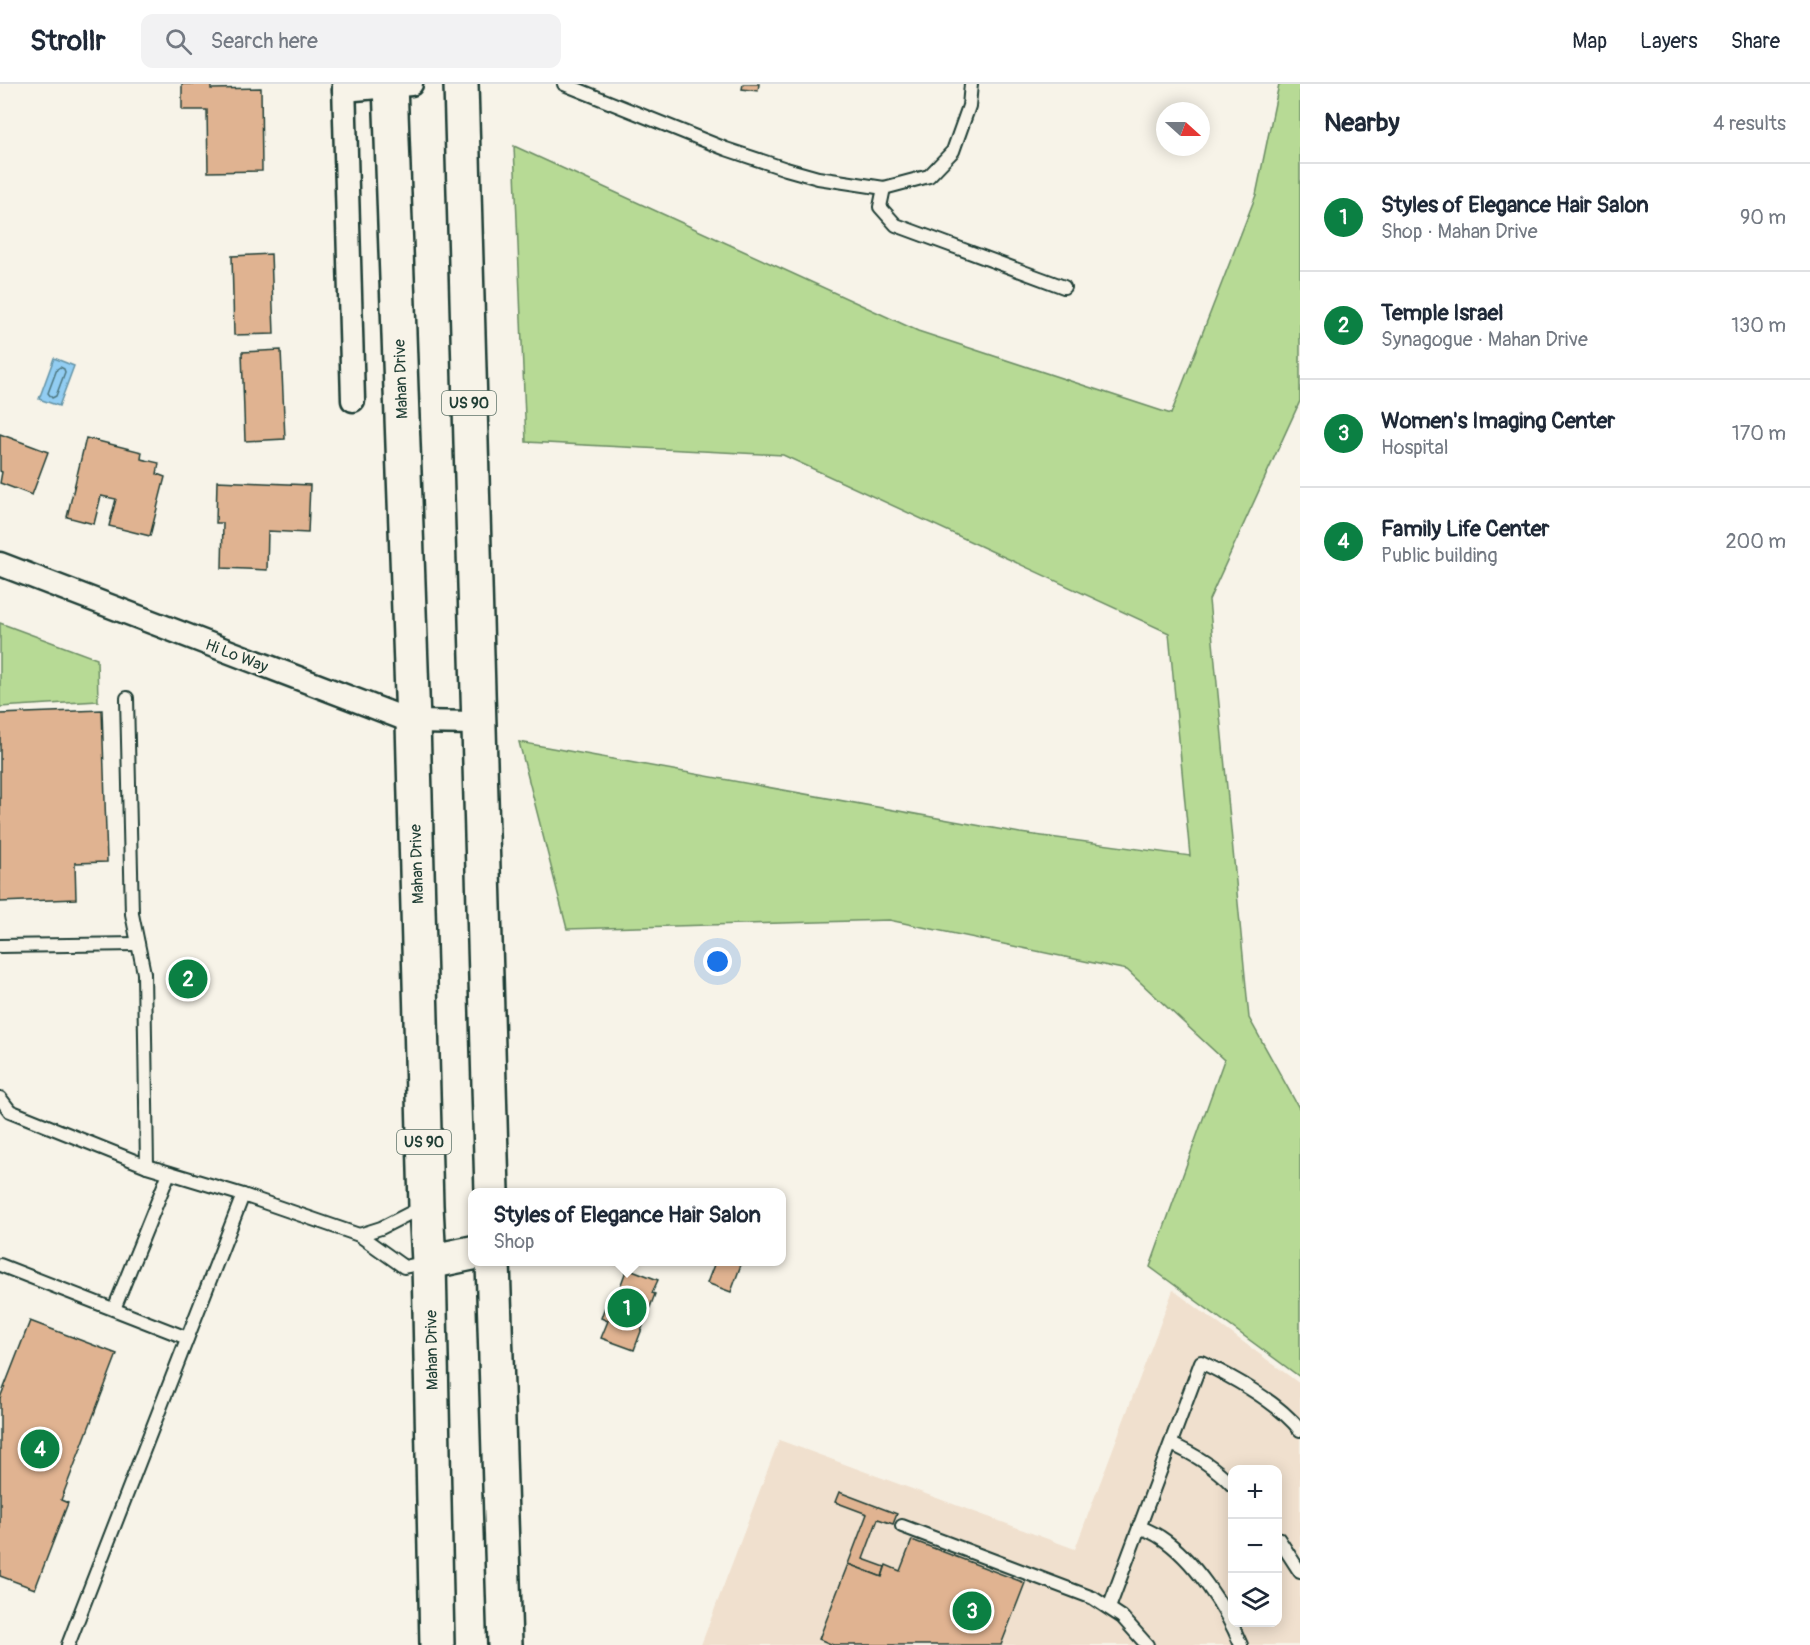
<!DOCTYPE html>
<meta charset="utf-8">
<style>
body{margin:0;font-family:Pangolin,sans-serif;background:#f2f2f3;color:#1f2937}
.controls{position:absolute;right:18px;bottom:18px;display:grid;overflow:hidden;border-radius:12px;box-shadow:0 3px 15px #0003}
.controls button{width:54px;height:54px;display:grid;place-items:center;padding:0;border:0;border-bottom:2px solid #e0e1e3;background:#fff;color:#1f2937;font:30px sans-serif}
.compass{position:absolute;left:1156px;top:18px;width:54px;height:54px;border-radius:50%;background:#fff;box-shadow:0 3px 15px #0003;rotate:111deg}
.you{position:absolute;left:718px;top:878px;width:21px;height:21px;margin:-15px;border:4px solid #fff;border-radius:50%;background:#1a73e8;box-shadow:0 0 0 9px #1a73e833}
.badge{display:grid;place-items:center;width:39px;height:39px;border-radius:50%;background:#0b8043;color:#fff;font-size:20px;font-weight:700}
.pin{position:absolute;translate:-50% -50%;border:3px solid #fff;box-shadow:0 2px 6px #0006}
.popup{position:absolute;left:468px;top:1104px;width:318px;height:78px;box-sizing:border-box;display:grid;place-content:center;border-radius:12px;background:#fff;filter:drop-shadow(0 2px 4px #0005);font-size:20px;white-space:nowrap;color:#747a83}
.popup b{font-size:22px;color:#1f2937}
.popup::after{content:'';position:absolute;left:50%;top:100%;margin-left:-12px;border:12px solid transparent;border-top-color:#fff}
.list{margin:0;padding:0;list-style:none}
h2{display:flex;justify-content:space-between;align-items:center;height:78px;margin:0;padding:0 24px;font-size:26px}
h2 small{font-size:20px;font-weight:400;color:#747a83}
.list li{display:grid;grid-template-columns:39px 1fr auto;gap:18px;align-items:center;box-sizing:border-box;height:108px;padding:0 24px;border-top:2px solid #e0e1e3}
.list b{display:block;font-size:22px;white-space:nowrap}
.list p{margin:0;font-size:20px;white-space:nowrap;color:#747a83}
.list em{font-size:20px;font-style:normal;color:#747a83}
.icon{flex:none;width:33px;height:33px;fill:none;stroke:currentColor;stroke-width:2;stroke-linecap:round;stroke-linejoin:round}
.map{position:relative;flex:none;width:1300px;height:1561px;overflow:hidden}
header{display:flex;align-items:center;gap:36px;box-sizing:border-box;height:84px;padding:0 30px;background:#fff;border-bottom:2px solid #e0e1e3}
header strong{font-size:28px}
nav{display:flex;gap:33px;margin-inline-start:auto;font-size:21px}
.search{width:420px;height:54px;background:#f2f2f3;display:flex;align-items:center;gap:15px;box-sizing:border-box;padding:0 21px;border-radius:12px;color:#747a83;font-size:22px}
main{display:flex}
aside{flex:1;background:#fff}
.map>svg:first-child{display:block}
</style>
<header>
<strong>Strollr</strong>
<div class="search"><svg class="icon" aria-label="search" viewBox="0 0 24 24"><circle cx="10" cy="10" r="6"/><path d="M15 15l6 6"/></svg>Search here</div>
<nav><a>Map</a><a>Layers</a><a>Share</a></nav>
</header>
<main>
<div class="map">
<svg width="1300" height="1561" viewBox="0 0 1300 1561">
<rect width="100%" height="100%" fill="#f7f3e8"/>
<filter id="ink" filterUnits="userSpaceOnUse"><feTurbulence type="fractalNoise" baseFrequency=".0167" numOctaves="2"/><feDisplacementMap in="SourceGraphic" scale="12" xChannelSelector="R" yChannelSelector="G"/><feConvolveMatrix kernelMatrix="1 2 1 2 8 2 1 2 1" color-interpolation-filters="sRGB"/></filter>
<g filter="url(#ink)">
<path fill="#f0e0ce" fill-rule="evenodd" d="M 1173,1206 L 1300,1300 L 1300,1561 L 701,1561 L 779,1356 L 1075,1465 ZM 1232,1386 L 1278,1386 L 1278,1538 L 1232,1538 Z"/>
<g fill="#b7da95" stroke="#6b8c64" stroke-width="1.5">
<polygon points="1279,0 1300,0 1300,317 1209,516 1249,934 1300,1026 1300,1293 1150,1183 1224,976 1127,886 889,836 567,845 519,658 1020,749 1190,772 1169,549 783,371 526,358 514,62 918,247 1171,330 1256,111"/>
<polygon points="0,539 97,575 98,617 0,623"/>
</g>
<polygon fill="#92cdf2" stroke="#6493a6" stroke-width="1.5" points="54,274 74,282 59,322 39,315"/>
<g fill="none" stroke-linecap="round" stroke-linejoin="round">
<polygon stroke="#4d7780" stroke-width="1.5" points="60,283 64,285 65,288 56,312 52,314 48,309 57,285"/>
</g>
<g fill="#e0b391" stroke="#1f3d34" stroke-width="1.5">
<polygon points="182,0 211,0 211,5 261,4 262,87 208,88 207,26 182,26"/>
<polygon points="743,0 759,0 758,7 742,5"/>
<polygon points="271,170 274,250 234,251 232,172"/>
<polygon points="281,266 285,355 245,357 242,268"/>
<polygon points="0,350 48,368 32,411 0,399 2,388 0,387"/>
<polygon points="86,354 142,368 141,375 159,379 157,390 165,393 150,452 109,442 116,415 101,412 94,440 67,433"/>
<polygon points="217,397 310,401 308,449 268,447 267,486 222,484 223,439 216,439"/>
<polygon points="102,626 107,778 75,779 76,815 0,818 0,630"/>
<polygon points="715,1178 742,1178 731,1208 707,1199"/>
<polygon points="627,1184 658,1196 652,1209 655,1210 634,1266 601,1254 608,1237 601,1234 609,1211 616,1214"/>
<polygon points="30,1237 117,1270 61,1416 68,1419 35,1505 0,1492 0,1314"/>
<polygon points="839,1408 897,1430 893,1440 878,1435 863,1475 885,1483 882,1493 848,1480 867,1430 835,1418"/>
<polygon points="912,1456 1025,1499 1001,1561 833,1561 819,1555 848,1480 882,1493 886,1481 900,1487"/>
</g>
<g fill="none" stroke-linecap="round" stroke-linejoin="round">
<defs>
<g id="lane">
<polyline points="564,0 726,65 786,85 818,94 884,104 929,92 953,67 969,22 971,0"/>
<polyline points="884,104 880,123 896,141 1064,203"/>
<polyline points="127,614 132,830 144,889 147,1082"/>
<polyline points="0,862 138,860"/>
<polyline points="0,1014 10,1027 147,1082 243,1111 359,1151 404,1183 428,1178"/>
<polyline points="359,1151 381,1144 424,1122"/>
<polyline points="0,1181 187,1254"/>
<polyline points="114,1225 169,1089"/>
<path d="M 1171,1360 C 1194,1370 1215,1383 1232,1401"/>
<polyline points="902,1442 1093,1514 1122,1533 1147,1561"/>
<path d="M 1139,1442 C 1146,1446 1154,1449 1160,1453 C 1194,1475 1226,1524 1241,1561"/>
<polyline points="1278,1454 1300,1488"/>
<path d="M 1109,1524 L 1201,1278 C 1234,1294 1277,1317 1300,1346"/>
<polyline points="68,1561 243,1111"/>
</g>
<g id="street">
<polyline points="344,0 353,316"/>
<polyline points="344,6 411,0"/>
<polyline points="0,480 413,638 478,639"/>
</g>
<g id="primary">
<polyline points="390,0 413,638 426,1122 429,1178 437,1561"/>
<polyline points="461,0 492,1108"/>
<polyline points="429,1178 472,1169"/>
<polyline points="493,1178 505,1561"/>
</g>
</defs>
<use href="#lane" stroke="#1f3d34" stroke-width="16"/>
<use href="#street" stroke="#1f3d34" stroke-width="27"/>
<use href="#primary" stroke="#1f3d34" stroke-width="38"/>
<use href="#lane" stroke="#f7f3e8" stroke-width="12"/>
<use href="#street" stroke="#f7f3e8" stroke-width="22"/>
<use href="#primary" stroke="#f7f3e8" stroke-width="33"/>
</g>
</g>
<g text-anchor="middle" stroke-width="4.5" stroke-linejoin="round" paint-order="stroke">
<g fill="#f7f3e8" stroke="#60746a" stroke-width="1.5">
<rect x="442" y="307" width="54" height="24" rx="4.5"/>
<rect x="397" y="1046" width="54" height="24" rx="4.5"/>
</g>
<g font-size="15" font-weight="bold" fill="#1f3d34">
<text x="469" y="324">US 90</text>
<text x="424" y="1063">US 90</text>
</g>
<g font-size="16" fill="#1f3d34" stroke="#f7f3e8">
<text transform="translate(400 295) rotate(-92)" y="6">Mahan Drive</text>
<text transform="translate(237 571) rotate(21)" y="6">Hi Lo Way</text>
<text transform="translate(416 780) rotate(-92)" y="6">Mahan Drive</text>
<text transform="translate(431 1266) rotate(-91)" y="6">Mahan Drive</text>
</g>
</g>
</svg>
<div class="controls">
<button>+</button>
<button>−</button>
<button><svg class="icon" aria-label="layers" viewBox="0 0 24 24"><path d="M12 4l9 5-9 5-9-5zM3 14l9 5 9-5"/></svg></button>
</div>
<svg class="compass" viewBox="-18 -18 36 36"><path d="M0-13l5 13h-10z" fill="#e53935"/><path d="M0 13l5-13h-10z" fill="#747a83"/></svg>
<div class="you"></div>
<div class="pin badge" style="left:627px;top:1224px">1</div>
<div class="popup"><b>Styles of Elegance Hair Salon</b>Shop</div>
<div class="pin badge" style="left:188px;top:895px">2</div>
<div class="pin badge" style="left:972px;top:1527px">3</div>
<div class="pin badge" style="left:40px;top:1365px">4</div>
</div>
<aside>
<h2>Nearby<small>4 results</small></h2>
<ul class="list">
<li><span class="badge">1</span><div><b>Styles of Elegance Hair Salon</b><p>Shop · Mahan Drive</p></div><em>90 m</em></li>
<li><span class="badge">2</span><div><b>Temple Israel</b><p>Synagogue · Mahan Drive</p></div><em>130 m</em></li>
<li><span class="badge">3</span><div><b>Women's Imaging Center</b><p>Hospital</p></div><em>170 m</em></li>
<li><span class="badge">4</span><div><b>Family Life Center</b><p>Public building</p></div><em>200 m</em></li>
</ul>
</aside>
</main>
